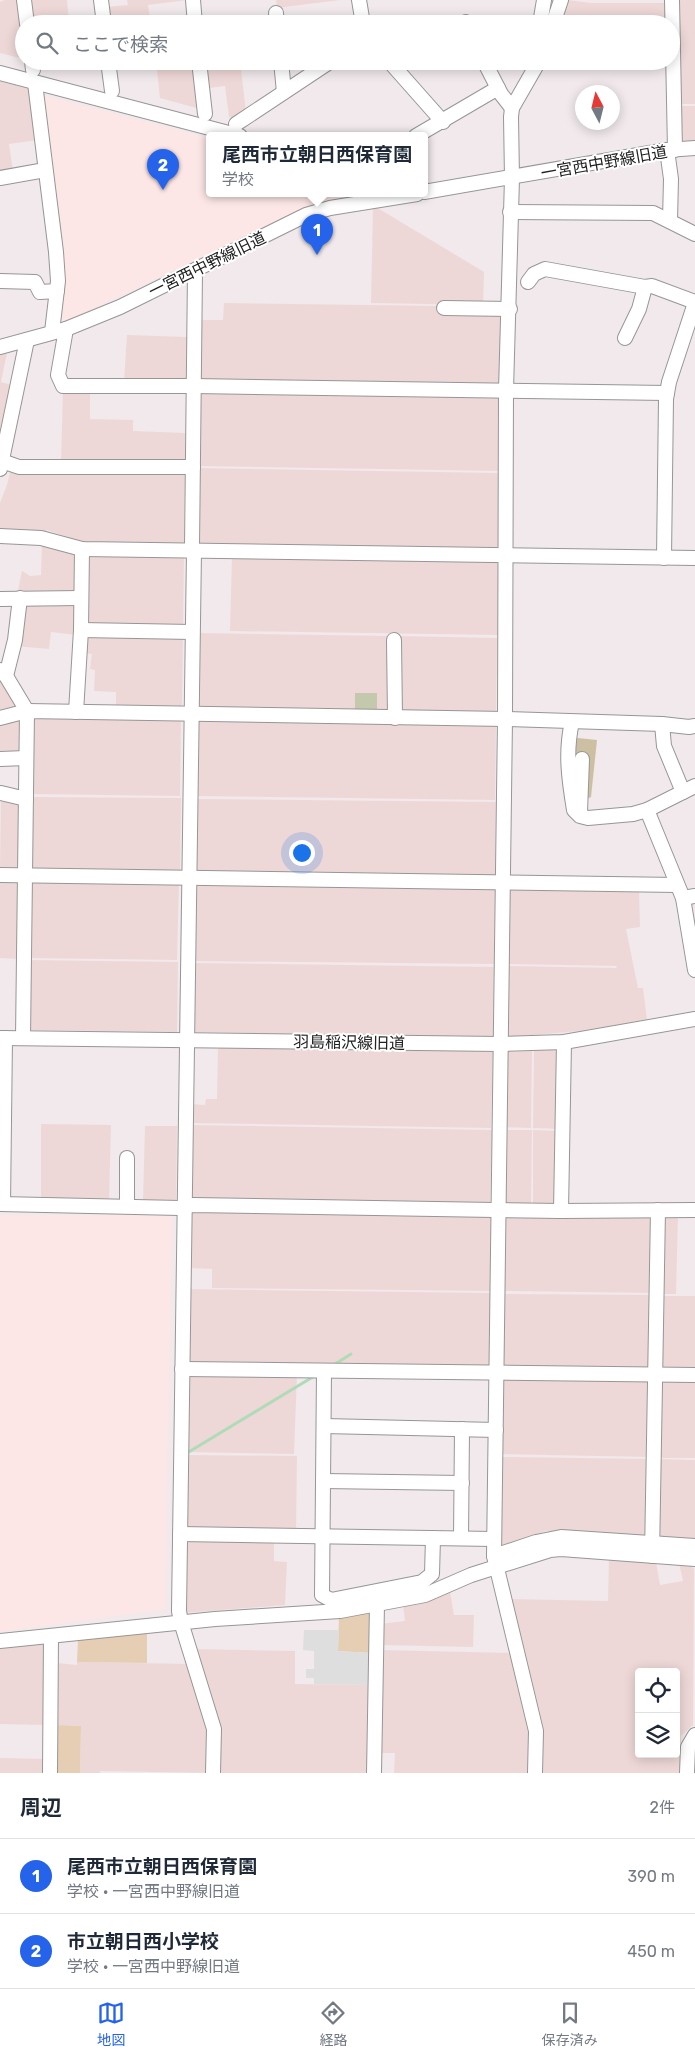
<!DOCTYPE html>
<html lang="ja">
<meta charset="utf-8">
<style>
body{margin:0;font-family:Rubik,"Noto Sans JP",sans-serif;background:#f2f2f3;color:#1f2937}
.controls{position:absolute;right:15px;bottom:15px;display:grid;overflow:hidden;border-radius:5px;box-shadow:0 2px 12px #0003}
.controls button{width:45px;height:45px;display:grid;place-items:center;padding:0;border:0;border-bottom:1px solid #e0e1e3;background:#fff;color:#1f2937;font:25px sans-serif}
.compass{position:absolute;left:575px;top:85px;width:45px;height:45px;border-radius:50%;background:#fff;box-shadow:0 2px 12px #0003;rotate:353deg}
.you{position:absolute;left:301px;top:852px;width:18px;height:18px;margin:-12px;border:4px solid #fff;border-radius:50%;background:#1a73e8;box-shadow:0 0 0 8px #1a73e833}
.badge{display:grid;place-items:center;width:32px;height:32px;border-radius:50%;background:#2563eb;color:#fff;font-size:16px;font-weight:700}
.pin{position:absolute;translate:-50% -41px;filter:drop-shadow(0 1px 2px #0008)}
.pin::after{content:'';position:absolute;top:26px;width:18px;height:15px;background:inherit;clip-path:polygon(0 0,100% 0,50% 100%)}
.popup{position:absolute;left:206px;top:132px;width:222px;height:65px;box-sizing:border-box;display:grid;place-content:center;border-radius:5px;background:#fff;filter:drop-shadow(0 1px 4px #0005);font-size:16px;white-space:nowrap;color:#747a83}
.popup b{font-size:19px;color:#1f2937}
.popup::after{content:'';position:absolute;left:50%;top:100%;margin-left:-10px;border:10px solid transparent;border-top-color:#fff}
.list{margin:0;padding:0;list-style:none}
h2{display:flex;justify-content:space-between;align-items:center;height:65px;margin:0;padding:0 20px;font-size:21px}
h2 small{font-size:16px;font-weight:400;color:#747a83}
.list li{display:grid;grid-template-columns:32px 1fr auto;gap:15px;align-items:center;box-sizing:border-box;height:75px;padding:0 20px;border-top:1px solid #e0e1e3}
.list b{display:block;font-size:19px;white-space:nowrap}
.list p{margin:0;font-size:16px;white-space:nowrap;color:#747a83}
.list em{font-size:16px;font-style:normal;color:#747a83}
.icon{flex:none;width:28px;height:28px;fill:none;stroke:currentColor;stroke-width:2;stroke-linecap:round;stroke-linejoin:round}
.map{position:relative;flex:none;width:695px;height:1773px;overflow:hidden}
.search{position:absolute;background:#fff;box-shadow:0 2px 12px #0003;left:15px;right:15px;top:15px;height:55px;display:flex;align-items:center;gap:12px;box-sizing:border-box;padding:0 18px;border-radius:28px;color:#747a83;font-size:19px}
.sheet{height:215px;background:#fff}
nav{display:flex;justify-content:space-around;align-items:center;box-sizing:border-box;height:70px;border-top:1px solid #e0e1e3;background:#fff;font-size:14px;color:#747a83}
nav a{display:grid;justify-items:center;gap:2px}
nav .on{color:#2563eb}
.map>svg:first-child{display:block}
</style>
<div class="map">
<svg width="695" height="1773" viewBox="0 0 695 1773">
<rect width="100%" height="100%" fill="#f1e9ec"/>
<g fill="#fde6e6">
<polygon points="41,95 209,138 210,194 338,194 348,200 304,209 63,323 58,318"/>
<polygon points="0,1215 172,1215 165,1609 0,1632"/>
</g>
<g fill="#eed8d7" fill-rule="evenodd">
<polygon points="5,0 21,0 24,29 22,32 24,59 0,53 0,2"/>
<polygon points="27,0 67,0 69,24 30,24"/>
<polygon points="127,0 187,0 148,5 151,24 107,24 105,7 128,5"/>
<polygon points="276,0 340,0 277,8"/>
<polygon points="568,0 591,3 667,3 671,24 561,24"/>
<rect x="676" y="0" width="19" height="104"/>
<polygon points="235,17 236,24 201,24 201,22"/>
<polygon points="156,61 197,61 204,110 160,98"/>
<polygon points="205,61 240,61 246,112 237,119 229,117 225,86 209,88"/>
<polygon points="0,81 32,88 38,140 9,144 13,171 0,174"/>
<polygon points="676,106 695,106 695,142 678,143"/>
<polygon points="373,207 376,207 484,272 483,305 371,303"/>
<polygon points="224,303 441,306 502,310 500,383 199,379 199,320 223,320"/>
<polygon points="127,335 187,337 186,382 124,381"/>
<polygon points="8,348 1,382 11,385 0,432 0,351"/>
<polygon points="63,389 90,389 90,419 133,420 133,431 185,433 186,465 61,463"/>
<polygon points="198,389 501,393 500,471 197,466"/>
<polygon points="11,468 185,469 184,543 82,542 47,530 43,534 0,532 0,503 7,485"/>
<polygon points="196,468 499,473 498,548 196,544"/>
<polygon points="42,542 78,552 79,591 17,596 22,571 30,576 41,575"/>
<polygon points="85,553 184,555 183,630 83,627"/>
<polygon points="232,556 498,559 498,635 230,631"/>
<polygon points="21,600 79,600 77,635 51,632 49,649 15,646"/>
<polygon points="83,632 183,633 182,710 116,709 116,692 94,691 95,670 90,669 92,654 82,653"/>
<polygon points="196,633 392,636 392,712 194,708"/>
<polygon points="398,636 497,638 496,712 397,711"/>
<polygon points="0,676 22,710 0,715"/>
<polygon points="23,716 22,757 0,757 0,721"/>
<polygon points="35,716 181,718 180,796 30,794 31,720"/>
<polygon points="194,718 496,724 495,800 194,796"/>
<polygon points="1,795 21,799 21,870 0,870"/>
<polygon points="30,797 181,798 180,872 29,869"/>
<polygon points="193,799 496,802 495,876 193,873"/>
<polygon points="29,878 179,881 177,960 28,958"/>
<polygon points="0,879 21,880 20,959 0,958"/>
<polygon points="192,882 495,885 494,964 191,961"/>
<polygon points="506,890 639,892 640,927 626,929 638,988 643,988 647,1020 580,1031 509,1037 505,1032 505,966 616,968 617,966 505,964"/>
<polygon points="28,960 178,962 177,1032 31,1030 27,1026"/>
<polygon points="191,963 494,967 493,1037 195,1032 190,1027"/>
<polygon points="218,1048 493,1051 491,1128 188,1123 188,1104 205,1105 206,1099 217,1099"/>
<polygon points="561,1049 561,1129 533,1128 534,1050"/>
<polygon points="532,1051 531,1128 503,1127 506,1052"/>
<polygon points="41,1124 111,1125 109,1201 41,1201"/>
<polygon points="188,1125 492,1130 490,1205 188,1201"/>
<polygon points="145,1126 177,1126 176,1202 143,1201"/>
<polygon points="502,1130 532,1130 531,1203 502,1203"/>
<polygon points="533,1130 561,1131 560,1203 533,1203"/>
<polygon points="190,1209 492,1212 490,1291 212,1288 212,1269 189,1268"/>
<polygon points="502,1211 655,1214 654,1293 501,1291"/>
<polygon points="661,1213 678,1214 676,1294 660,1294"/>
<polygon points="187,1289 490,1293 489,1367 186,1364"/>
<polygon points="501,1294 654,1295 654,1368 500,1368"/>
<rect x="660" y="1296" width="35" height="73"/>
<polygon points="185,1373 297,1374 294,1454 184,1452"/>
<polygon points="501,1377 654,1379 651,1457 500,1454"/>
<polygon points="659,1378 695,1381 695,1458 658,1458"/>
<polygon points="184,1455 297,1456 296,1532 184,1530"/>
<polygon points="500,1457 650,1459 648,1537 545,1531 503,1548 498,1544"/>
<polygon points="658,1459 695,1460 695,1540 657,1537"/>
<polygon points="185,1539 274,1540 274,1561 287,1562 285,1605 183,1613"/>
<path d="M 609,1557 L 656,1562 L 660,1585 L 683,1581 L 679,1563 L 688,1563 L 694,1569 L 693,1725 L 681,1736 L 681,1773 L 539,1773 L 507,1599 L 608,1601 ZM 639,1672 L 676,1672 L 676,1754 L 639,1754 Z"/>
<polygon points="450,1592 454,1615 474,1615 473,1647 380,1645 381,1624 405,1621 403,1605"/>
<polygon points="43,1643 48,1648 46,1725 0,1724 0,1646"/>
<polygon points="193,1649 295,1651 295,1684 370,1685 368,1773 217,1773"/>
<polygon points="381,1650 513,1653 533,1734 532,1773 394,1773 395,1753 379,1753"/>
<polygon points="77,1662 190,1664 210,1730 210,1773 100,1771 100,1773 80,1773 81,1726 56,1725 57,1663 77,1665"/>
<polygon points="0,1758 46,1759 45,1773 0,1773"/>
</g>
<g fill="#e6ceb4">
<polygon points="370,1610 371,1653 338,1651 339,1615"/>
<polygon points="147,1632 147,1663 77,1662 78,1640"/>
<polygon points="56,1725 81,1726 80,1773 55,1773"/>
</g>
<polygon fill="#cdc0a2" points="568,737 597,740 591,797 580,802"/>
<rect fill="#c4c8ac" x="355" y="693" width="22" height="18"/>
<polygon fill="#dedede" points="304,1630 339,1630 338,1651 371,1653 370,1685 314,1684 314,1678 306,1678 306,1669 314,1669 314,1651 303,1650"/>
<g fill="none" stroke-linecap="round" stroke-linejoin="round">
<g stroke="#aedbb8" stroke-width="3">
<polyline points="332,1366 351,1354"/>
<polyline points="187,1453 316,1375"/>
</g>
<defs>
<g id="minor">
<polyline points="24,0 27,24"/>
<polyline points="101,0 104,24"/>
<polyline points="193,0 195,24"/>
<polyline points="359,0 363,24"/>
<polyline points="672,0 675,150"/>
<polyline points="276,13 277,24"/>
<polyline points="466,22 467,24"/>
<polyline points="540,24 544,0"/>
<polyline points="553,24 561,0"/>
<polyline points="32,61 33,70"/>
<polyline points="108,61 112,91"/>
<polyline points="199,61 205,114"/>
<polyline points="281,61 284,92"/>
<polyline points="389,61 443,122"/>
<polyline points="484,61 501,94 512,108"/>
<polyline points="0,73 240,136"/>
<polyline points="35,83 56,252 58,281 52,332"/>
<polyline points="236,124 331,61"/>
<polyline points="416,136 498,88"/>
<polyline points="667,150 671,179 670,220"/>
<polyline points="0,178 45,170"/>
<polyline points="424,192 667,150 695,148"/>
<polyline points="510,212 653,213 695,234"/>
<polyline points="195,271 192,547 194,551 179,1611 181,1622 214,1729 213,1773"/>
<polyline points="0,281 35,282 40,292 57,291"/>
<polyline points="528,282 534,274 545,269 645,287"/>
<polyline points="444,308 510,309"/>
<polyline points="66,329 58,375 63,386 194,386 667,393"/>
<polyline points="625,338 639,309 645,287 652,286 695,302"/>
<polyline points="0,347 66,329 120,307 306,215 330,208 417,194"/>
<polyline points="2,461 19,467 193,467"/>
<polyline points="0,469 27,340"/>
<polyline points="0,536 41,538 82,549 695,558"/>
<polyline points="664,558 666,399 669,382 695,303"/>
<polyline points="0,599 81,598"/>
<polyline points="81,630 192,632"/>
<polyline points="394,640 395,718"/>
<polyline points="0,670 6,676 27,711 23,1038"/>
<polyline points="6,676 15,640 20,598"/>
<polyline points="76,712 81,630 82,549"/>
<polyline points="0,718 27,711 505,719 662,724 689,727 695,726"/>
<path d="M 572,722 C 565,752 569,780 574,810 L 580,816 L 588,818 L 633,814 L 647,810 L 695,786"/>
<polyline points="662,724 664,746 683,792"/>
<polyline points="0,759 26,758"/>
<polyline points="1,793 26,799"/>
<polyline points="647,810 683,898 695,970"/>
<polyline points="580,812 582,759"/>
<polyline points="0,875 677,885"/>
<polyline points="683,898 695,896"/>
<polyline points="0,1038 500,1044 564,1042 695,1019"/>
<polyline points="0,1204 180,1208 193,1205 561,1211 695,1210"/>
<polyline points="3,1204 5,1038"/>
<polyline points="127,1206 127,1158"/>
<polyline points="561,1211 564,1042"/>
<polyline points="182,1369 695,1375"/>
<polyline points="324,1371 322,1595 331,1600 422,1582 432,1574 433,1538"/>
<polyline points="324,1426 496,1430"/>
<polyline points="323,1481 462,1483"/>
<polyline points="180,1534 494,1539"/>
<polyline points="461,1538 462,1429"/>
<polyline points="494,1556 536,1542 561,1537 695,1546"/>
<polyline points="652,1556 658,1210"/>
<polyline points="0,1641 215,1619 340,1611 425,1595 471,1575 550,1550 561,1549 695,1559"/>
<polyline points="50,1773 51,1636"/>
<polyline points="374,1773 377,1604"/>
<polyline points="535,1773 536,1731 494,1556 505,719 506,390 512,178 511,117 512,108 539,61"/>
<polyline points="687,1773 688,1747 695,1735"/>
</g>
</defs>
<use href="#minor" stroke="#969696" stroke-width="16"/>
<use href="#minor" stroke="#fff" stroke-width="14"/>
</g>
<g text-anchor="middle" stroke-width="4" stroke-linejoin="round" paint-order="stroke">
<g font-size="16" fill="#222" stroke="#fff">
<text transform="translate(604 162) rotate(-10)" y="6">一宮西中野線旧道</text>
<text transform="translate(207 264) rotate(-26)" y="6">一宮西中野線旧道</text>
<text transform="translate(349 1042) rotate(1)" y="6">羽島稲沢線旧道</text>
</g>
</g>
</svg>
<div class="controls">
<button><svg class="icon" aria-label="locate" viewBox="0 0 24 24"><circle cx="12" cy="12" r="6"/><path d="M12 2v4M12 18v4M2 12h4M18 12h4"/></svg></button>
<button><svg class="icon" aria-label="layers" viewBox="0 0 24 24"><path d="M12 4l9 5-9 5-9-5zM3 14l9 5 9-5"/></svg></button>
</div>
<svg class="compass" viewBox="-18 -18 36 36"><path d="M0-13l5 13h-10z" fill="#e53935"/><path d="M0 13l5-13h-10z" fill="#747a83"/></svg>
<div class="you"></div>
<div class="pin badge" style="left:317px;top:255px">1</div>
<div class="popup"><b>尾西市立朝日西保育園</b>学校</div>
<div class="pin badge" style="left:163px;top:190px">2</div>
<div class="search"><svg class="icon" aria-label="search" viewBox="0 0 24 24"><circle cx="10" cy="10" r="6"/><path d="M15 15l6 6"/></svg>ここで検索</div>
</div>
<section class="sheet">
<h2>周辺<small>2件</small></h2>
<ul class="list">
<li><span class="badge">1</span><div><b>尾西市立朝日西保育園</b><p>学校 · 一宮西中野線旧道</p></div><em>390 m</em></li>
<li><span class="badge">2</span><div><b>市立朝日西小学校</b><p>学校 · 一宮西中野線旧道</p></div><em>450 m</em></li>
</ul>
</section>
<nav>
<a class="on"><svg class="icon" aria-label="map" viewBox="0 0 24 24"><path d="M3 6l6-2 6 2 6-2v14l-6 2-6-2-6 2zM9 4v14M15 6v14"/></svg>地図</a>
<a><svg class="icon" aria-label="directions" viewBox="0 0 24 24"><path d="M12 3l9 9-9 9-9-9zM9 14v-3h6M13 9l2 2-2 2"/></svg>経路</a>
<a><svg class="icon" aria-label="saved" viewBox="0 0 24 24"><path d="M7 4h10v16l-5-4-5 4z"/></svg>保存済み</a>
</nav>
